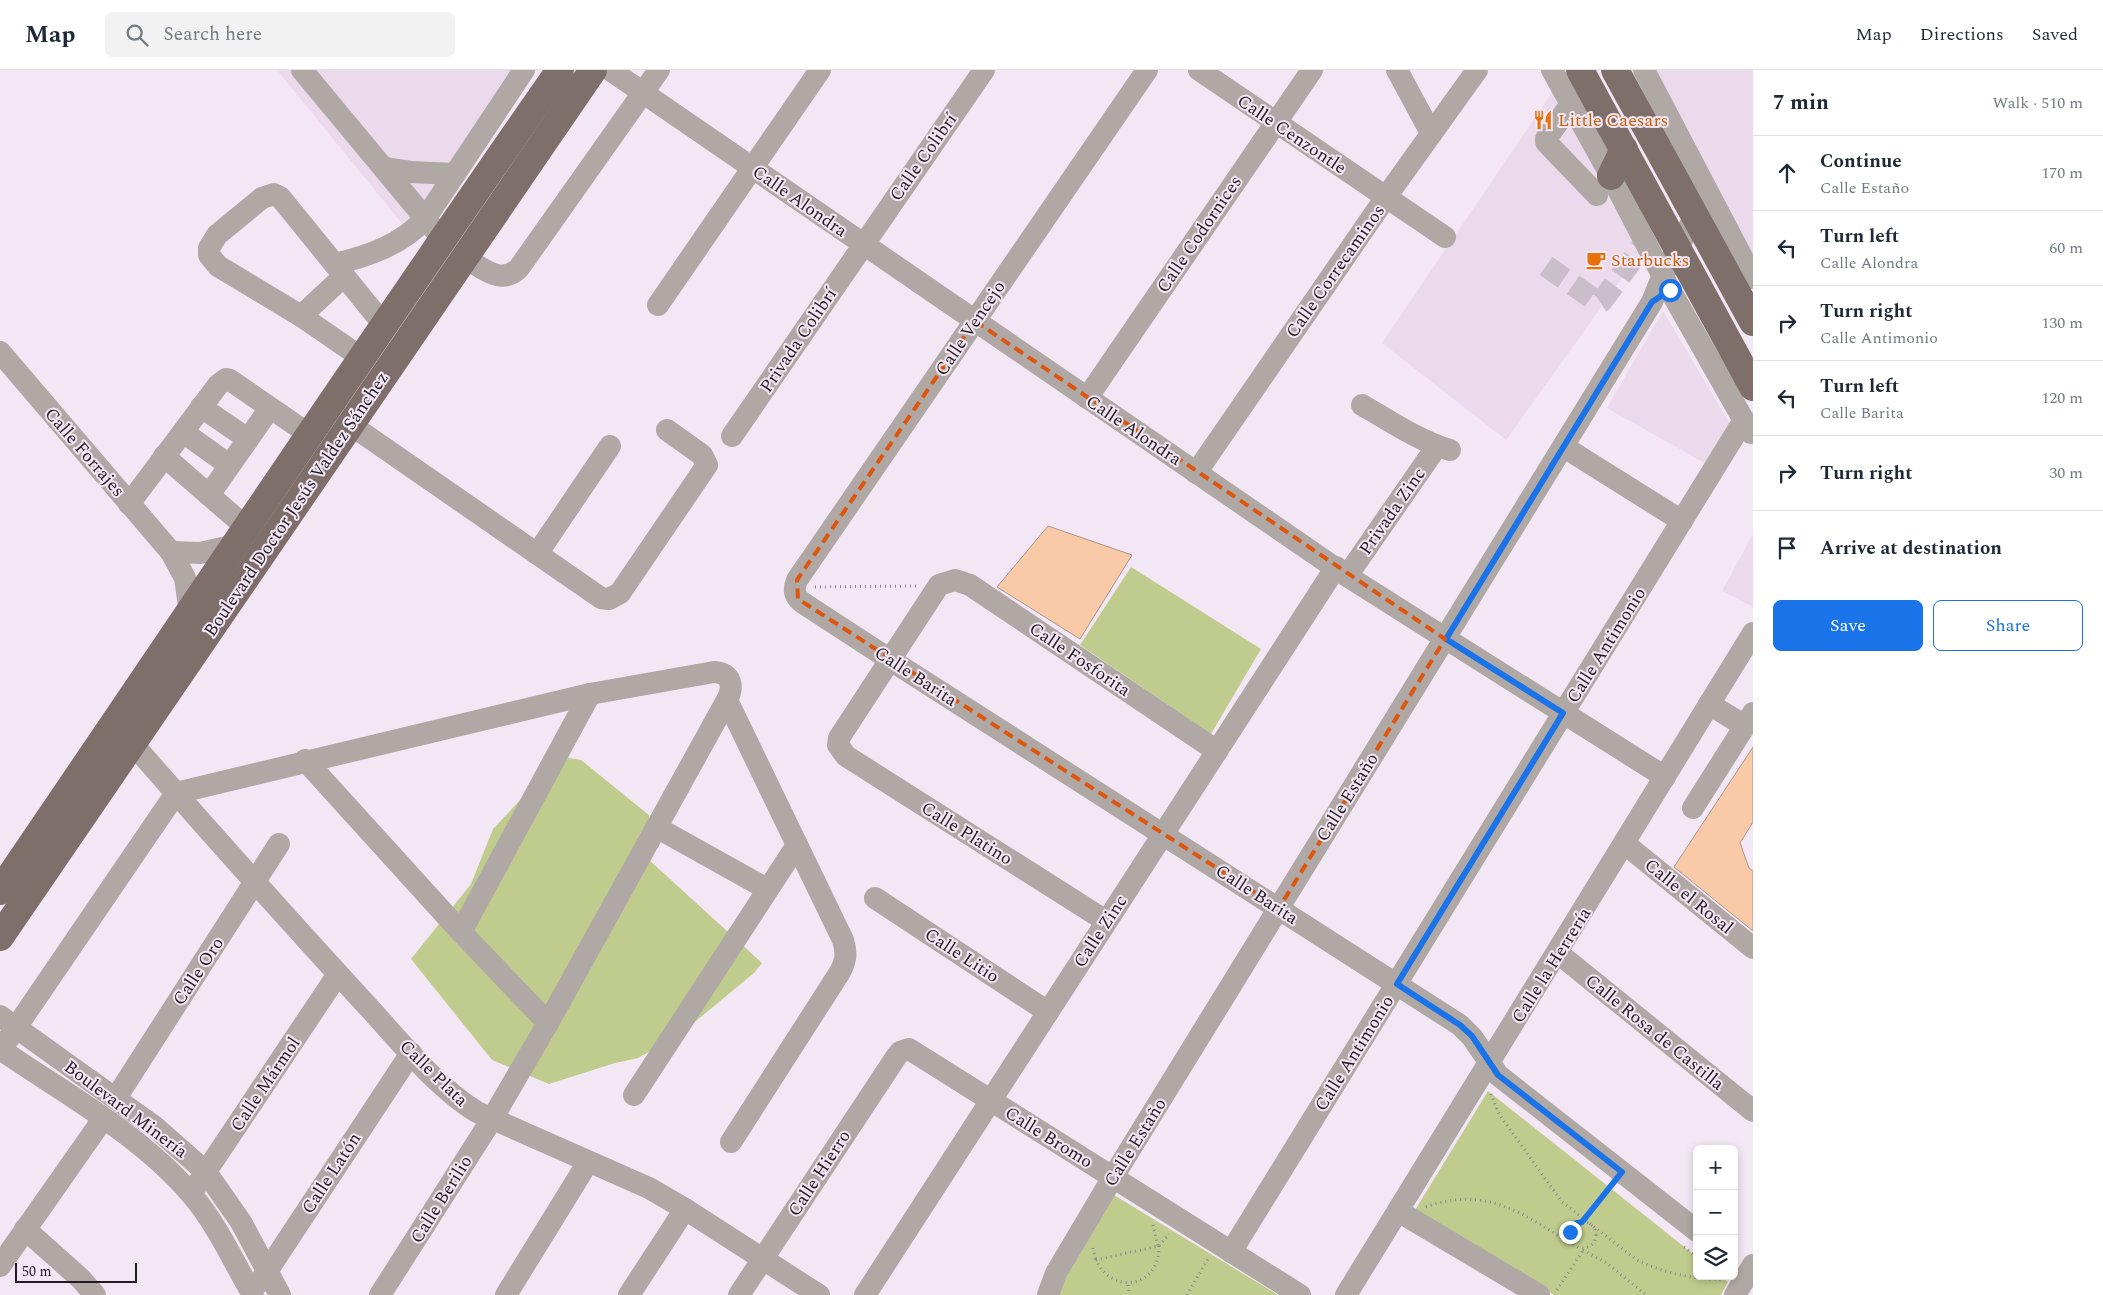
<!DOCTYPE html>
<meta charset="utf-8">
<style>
body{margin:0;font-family:Spectral,serif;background:#f2f2f3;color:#1f2937}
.controls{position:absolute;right:15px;bottom:15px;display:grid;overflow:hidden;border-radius:8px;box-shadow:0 2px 8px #0003}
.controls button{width:45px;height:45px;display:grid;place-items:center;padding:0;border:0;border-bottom:1px solid #e0e1e3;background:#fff;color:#1f2937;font:25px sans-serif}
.scale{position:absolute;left:15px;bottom:12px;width:122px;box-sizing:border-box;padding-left:5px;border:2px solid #201c21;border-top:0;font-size:14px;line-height:18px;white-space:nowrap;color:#201c21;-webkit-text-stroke:4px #f4e7f5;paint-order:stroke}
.stop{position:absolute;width:15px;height:15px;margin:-11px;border:4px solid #1a73e8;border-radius:50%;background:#fff}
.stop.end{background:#1a73e8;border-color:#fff;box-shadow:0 1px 5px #0008}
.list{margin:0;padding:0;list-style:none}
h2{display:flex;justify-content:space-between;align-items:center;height:65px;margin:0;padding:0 20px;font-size:21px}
h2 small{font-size:16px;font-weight:400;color:#747a83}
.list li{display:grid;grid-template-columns:32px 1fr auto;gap:15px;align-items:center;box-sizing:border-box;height:75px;padding:0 20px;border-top:1px solid #e0e1e3}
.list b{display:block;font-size:19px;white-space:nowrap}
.list p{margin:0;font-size:16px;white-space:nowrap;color:#747a83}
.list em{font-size:16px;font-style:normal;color:#747a83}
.actions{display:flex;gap:10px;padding:15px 20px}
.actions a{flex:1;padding:11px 0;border:1px solid #1a73e8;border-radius:8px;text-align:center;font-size:18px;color:#1a73e8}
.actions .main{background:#1a73e8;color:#fff}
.icon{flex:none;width:28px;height:28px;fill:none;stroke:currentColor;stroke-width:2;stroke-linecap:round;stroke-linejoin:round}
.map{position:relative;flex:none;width:1753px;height:1225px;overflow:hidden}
header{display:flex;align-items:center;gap:30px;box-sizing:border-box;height:70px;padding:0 25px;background:#fff;border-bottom:1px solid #e0e1e3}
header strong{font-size:24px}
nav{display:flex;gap:28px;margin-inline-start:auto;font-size:18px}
.search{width:350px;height:45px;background:#f2f2f3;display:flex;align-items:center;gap:12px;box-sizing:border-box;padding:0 18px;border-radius:8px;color:#747a83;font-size:19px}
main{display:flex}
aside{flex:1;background:#fff}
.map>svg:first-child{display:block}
</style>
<header>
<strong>Map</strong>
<div class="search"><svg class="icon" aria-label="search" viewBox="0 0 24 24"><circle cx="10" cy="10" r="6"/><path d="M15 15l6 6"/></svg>Search here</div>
<nav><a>Map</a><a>Directions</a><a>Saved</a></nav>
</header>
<main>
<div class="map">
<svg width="1753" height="1225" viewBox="0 0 1753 1225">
<rect width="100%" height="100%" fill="#f4e7f5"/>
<g fill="#ebd9ec">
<polygon points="277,0 520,0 409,162"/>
<polygon points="1652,0 1753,0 1753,198"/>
<polygon points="1555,18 1643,179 1506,370 1382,273"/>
<polygon points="1663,241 1733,359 1710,396 1607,338"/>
<polygon points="1753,464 1753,537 1722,521"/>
</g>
<g fill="#bfcc8d">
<polygon points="1131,497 1261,579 1211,664 1080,575"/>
<polygon points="564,687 581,690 649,745 648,789 762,893 754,903 679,965 638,988 615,993 549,1014 492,990 411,889 471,814 493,759 539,710"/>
<polygon points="1488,1021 1697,1187 1697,1206 1721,1206 1728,1212 1721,1225 1554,1225 1415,1140"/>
<polygon points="1114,1125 1278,1225 1058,1225 1058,1221"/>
</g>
<g fill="#fac9a7" stroke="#a6978d">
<polygon points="1048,456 1132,485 1080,569 997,517"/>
<polygon points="1753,677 1753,752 1740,773 1749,798 1753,801 1753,861 1674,797"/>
</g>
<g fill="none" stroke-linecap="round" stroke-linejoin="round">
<polyline stroke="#cabecb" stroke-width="22" stroke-dasharray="22 11" stroke-linecap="butt" points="1546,196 1599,233 1602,231 1645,173"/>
<g stroke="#8d848e" stroke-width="3" stroke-dasharray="1 4" stroke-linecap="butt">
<polyline points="815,517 916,516"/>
<path d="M 1491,1024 L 1499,1044 L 1562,1132 L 1637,1190 C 1664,1203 1693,1209 1723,1210"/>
<path d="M 1426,1137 C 1486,1115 1524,1144 1573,1175"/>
<polyline points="1583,1151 1610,1117"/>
<circle cx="1583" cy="1165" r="13"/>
<polyline points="1153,1155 1158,1176"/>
<path d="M 1159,1176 C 1160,1218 1112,1225 1096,1190 L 1159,1176 L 1169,1164"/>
<polyline points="1684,1177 1697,1187"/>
<polyline points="1093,1178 1096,1190"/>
<polyline points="1583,1180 1608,1194 1646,1225"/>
<polyline points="1128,1215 1129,1225"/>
<polyline points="1557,1220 1584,1179"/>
<polyline points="1187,1225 1208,1189"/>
</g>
<g stroke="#b0a8a5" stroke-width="22">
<polyline points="302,0 434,159"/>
<polyline points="610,0 1347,506 1665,707"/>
<path d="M 1147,0 L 797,510 C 793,520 794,526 803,533 L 889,589 L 1460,955 L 1472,967 L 1498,1005 L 1697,1161"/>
<polyline points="1199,0 1445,167"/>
<polyline points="1397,0 1431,63"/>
<polyline points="1552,0 1611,106 1670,220 1751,363"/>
<polyline points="1644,0 1753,208"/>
<polyline points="1571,34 1546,69 1546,72 1597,125"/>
<polyline points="384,98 411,102 455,104"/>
<path d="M 465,188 C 483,198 501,216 519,198 L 659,0"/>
<path d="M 335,194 C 368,186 401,175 425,149 L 524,0"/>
<polyline points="658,235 820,0"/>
<polyline points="301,246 344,206"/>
<polyline points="0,282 171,482 185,508 190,543"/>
<polyline points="362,288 301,246 218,196 209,185 209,178 217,165 262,128 274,124 280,127 384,255"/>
<polyline points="1087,328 1312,0"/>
<path d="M 1362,335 C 1390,351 1419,371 1450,380"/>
<polyline points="201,337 248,369"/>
<polyline points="351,355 601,528 609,529 620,523 707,395 702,385 667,360"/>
<polyline points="183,362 229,395"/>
<polyline points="732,366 984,0"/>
<polyline points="1564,377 1682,451"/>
<polyline points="164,386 247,458"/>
<polyline points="1196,403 1386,127 1477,0"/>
<polyline points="209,425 270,338"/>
<polyline points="129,434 218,315 226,309 230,310 310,365"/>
<polyline points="171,482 200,483 236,475"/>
<polyline points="537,484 610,376"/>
<polyline points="1347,506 1437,376"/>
<path d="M 727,630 L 843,870 C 847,883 846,891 840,902 L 731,1072"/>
<polyline points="1709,634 1745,656"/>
<path d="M 132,673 C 207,759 283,844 360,928 C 395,965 434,1016 477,1042 L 649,1118 L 685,1139 L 819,1225"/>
<polyline points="305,690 461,862 548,953"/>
<polyline points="1693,738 1753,643"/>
<polyline points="656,757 767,819"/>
<polyline points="1625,774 1753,878"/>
<polyline points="875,828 1048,942"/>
<polyline points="1106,851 846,686 838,675 839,668 939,515 955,510 970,515 1217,681"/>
<polyline points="461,862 590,624"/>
<polyline points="1558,883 1753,1041"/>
<polyline points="0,946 155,1057 206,1102 241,1152 280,1225"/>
<path d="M 0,979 C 64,1023 141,1065 191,1124 C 217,1154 233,1191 253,1225"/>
<path d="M 0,981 L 176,723 L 590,624 L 714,602 C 732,603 734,617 727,630 L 548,953 L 492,1049 L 380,1225"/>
<polyline points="634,1025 797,775"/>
<polyline points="116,1028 279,774"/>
<polyline points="197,1115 338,904"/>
<polyline points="1398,1141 1539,1225"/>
<polyline points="25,1159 81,1209 95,1225"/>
<polyline points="1231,1182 1744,350"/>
<polyline points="0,1196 103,1049"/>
<polyline points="260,1212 411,983"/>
<polyline points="506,1225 588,1092"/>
<polyline points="629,1225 685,1139"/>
<polyline points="739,1225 896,987 900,982 909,979 1300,1225"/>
<polyline points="865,1225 1336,497"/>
<polyline points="1048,1225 1056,1203 1113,1107 1652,232 1662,207 1695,146"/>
<polyline points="1346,1225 1753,563"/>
<polyline points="1735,1225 1753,1195"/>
</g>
<g stroke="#7e6f6b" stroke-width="28">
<polyline points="1580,0 1753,317"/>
<polyline points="1615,0 1753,252"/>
<polyline points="1611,106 1624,79"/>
<path d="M 0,821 C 187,547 370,272 560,0"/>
<polyline points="0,867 593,0"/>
</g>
</g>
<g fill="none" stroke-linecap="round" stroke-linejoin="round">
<polyline stroke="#1a73e8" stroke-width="6" points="1570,1162 1574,1154 1582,1152 1622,1102 1498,1005 1472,966 1460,955 1397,914 1563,643 1446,569 1652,232 1670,220"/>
</g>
<path fill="none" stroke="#de560d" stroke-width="4" stroke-dasharray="10 6" stroke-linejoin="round" d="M 975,251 L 1445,569 L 1279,838 L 798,529 L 797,510 Z"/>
<defs>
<symbol id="restaurant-bare" viewBox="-9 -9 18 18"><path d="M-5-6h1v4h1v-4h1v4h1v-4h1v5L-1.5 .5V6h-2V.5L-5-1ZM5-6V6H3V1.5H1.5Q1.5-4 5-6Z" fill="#e8710a" stroke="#f4e7f5" stroke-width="2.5" paint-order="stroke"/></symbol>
<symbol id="cafe-bare" viewBox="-9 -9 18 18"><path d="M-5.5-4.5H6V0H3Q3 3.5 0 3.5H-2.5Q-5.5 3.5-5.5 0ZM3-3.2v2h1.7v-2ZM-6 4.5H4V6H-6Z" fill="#e8710a" stroke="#f4e7f5" stroke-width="2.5" paint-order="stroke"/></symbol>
</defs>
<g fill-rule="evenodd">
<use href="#restaurant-bare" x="1529" y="36" width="28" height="28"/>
<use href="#cafe-bare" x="1582" y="176" width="28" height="28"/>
</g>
<g text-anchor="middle" stroke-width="4" stroke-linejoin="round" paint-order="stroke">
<g font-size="18" fill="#c56008" stroke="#f4e7f5" text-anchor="start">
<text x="1558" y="56">Little Caesars</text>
<text x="1611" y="196">Starbucks</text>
</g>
<g font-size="18" fill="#201c21" stroke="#f4e7f5">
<text transform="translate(1292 64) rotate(34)" y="6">Calle Cenzontle</text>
<text transform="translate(923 87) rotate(-55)" y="6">Calle Colibrí</text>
<text transform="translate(800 131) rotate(35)" y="6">Calle Alondra</text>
<text transform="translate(1199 164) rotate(-56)" y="6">Calle Codornices</text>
<text transform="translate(1335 201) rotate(-55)" y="6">Calle Correcaminos</text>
<text transform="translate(970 258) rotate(-56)" y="6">Calle Vencejo</text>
<text transform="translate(798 270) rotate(-56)" y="6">Privada Colibrí</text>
<text transform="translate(1134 360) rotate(34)" y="6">Calle Alondra</text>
<text transform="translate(85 382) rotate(49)" y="6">Calle Forrajes</text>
<text transform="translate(296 434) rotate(-56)" y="6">Boulevard Doctor Jesús Valdez Sánchez</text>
<text transform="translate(1392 441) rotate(-55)" y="6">Privada Zinc</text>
<text transform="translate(1606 575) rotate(-58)" y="6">Calle Antimonio</text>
<text transform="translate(1080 589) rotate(34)" y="6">Calle Fosforita</text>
<text transform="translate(916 606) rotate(33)" y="6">Calle Barita</text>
<text transform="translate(1347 727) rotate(-58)" y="6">Calle Estaño</text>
<text transform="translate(967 763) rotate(32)" y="6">Calle Platino</text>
<text transform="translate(1257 824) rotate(33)" y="6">Calle Barita</text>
<text transform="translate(1689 826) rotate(39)" y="6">Calle el Rosal</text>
<text transform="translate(1100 861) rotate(-57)" y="6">Calle Zinc</text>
<text transform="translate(962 885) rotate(33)" y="6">Calle Litio</text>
<text transform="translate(1551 895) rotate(-58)" y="6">Calle la Herrería</text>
<text transform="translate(198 901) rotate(-57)" y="6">Calle Oro</text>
<text transform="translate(1655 962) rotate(39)" y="6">Calle Rosa de Castilla</text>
<text transform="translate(1354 983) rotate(-58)" y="6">Calle Antimonio</text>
<text transform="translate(434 1003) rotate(44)" y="6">Calle Plata</text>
<text transform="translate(265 1014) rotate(-56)" y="6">Calle Mármol</text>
<text transform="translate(126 1039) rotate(37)" y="6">Boulevard Minería</text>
<text transform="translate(1049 1067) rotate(32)" y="6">Calle Bromo</text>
<text transform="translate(1135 1072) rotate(-58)" y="6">Calle Estaño</text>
<text transform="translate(331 1103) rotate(-57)" y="6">Calle Latón</text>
<text transform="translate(819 1103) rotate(-57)" y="6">Calle Hierro</text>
<text transform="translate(441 1129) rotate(-58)" y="6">Calle Berilio</text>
</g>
</g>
</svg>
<div class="controls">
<button>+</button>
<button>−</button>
<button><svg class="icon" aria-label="layers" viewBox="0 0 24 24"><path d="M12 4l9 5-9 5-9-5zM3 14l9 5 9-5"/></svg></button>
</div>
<div class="scale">50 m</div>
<div class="stop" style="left:1670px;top:220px"></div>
<div class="stop end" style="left:1570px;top:1162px"></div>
</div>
<aside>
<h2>7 min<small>Walk · 510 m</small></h2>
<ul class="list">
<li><svg class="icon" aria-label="ahead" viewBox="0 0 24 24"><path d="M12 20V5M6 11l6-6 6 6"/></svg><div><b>Continue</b><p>Calle Estaño</p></div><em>170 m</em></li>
<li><svg class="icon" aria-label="left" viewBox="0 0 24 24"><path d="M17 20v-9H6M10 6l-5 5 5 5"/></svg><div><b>Turn left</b><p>Calle Alondra</p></div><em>60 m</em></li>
<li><svg class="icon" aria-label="right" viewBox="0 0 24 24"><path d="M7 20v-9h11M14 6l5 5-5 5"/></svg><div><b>Turn right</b><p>Calle Antimonio</p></div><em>130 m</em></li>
<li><svg class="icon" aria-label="left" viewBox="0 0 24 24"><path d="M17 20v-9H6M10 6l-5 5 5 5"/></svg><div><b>Turn left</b><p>Calle Barita</p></div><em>120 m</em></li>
<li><svg class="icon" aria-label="right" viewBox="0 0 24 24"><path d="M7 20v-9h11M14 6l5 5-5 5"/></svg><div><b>Turn right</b></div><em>30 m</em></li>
<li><svg class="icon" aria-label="arrive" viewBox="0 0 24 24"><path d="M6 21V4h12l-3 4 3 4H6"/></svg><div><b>Arrive at destination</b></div></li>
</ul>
<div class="actions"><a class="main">Save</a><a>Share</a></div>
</aside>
</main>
